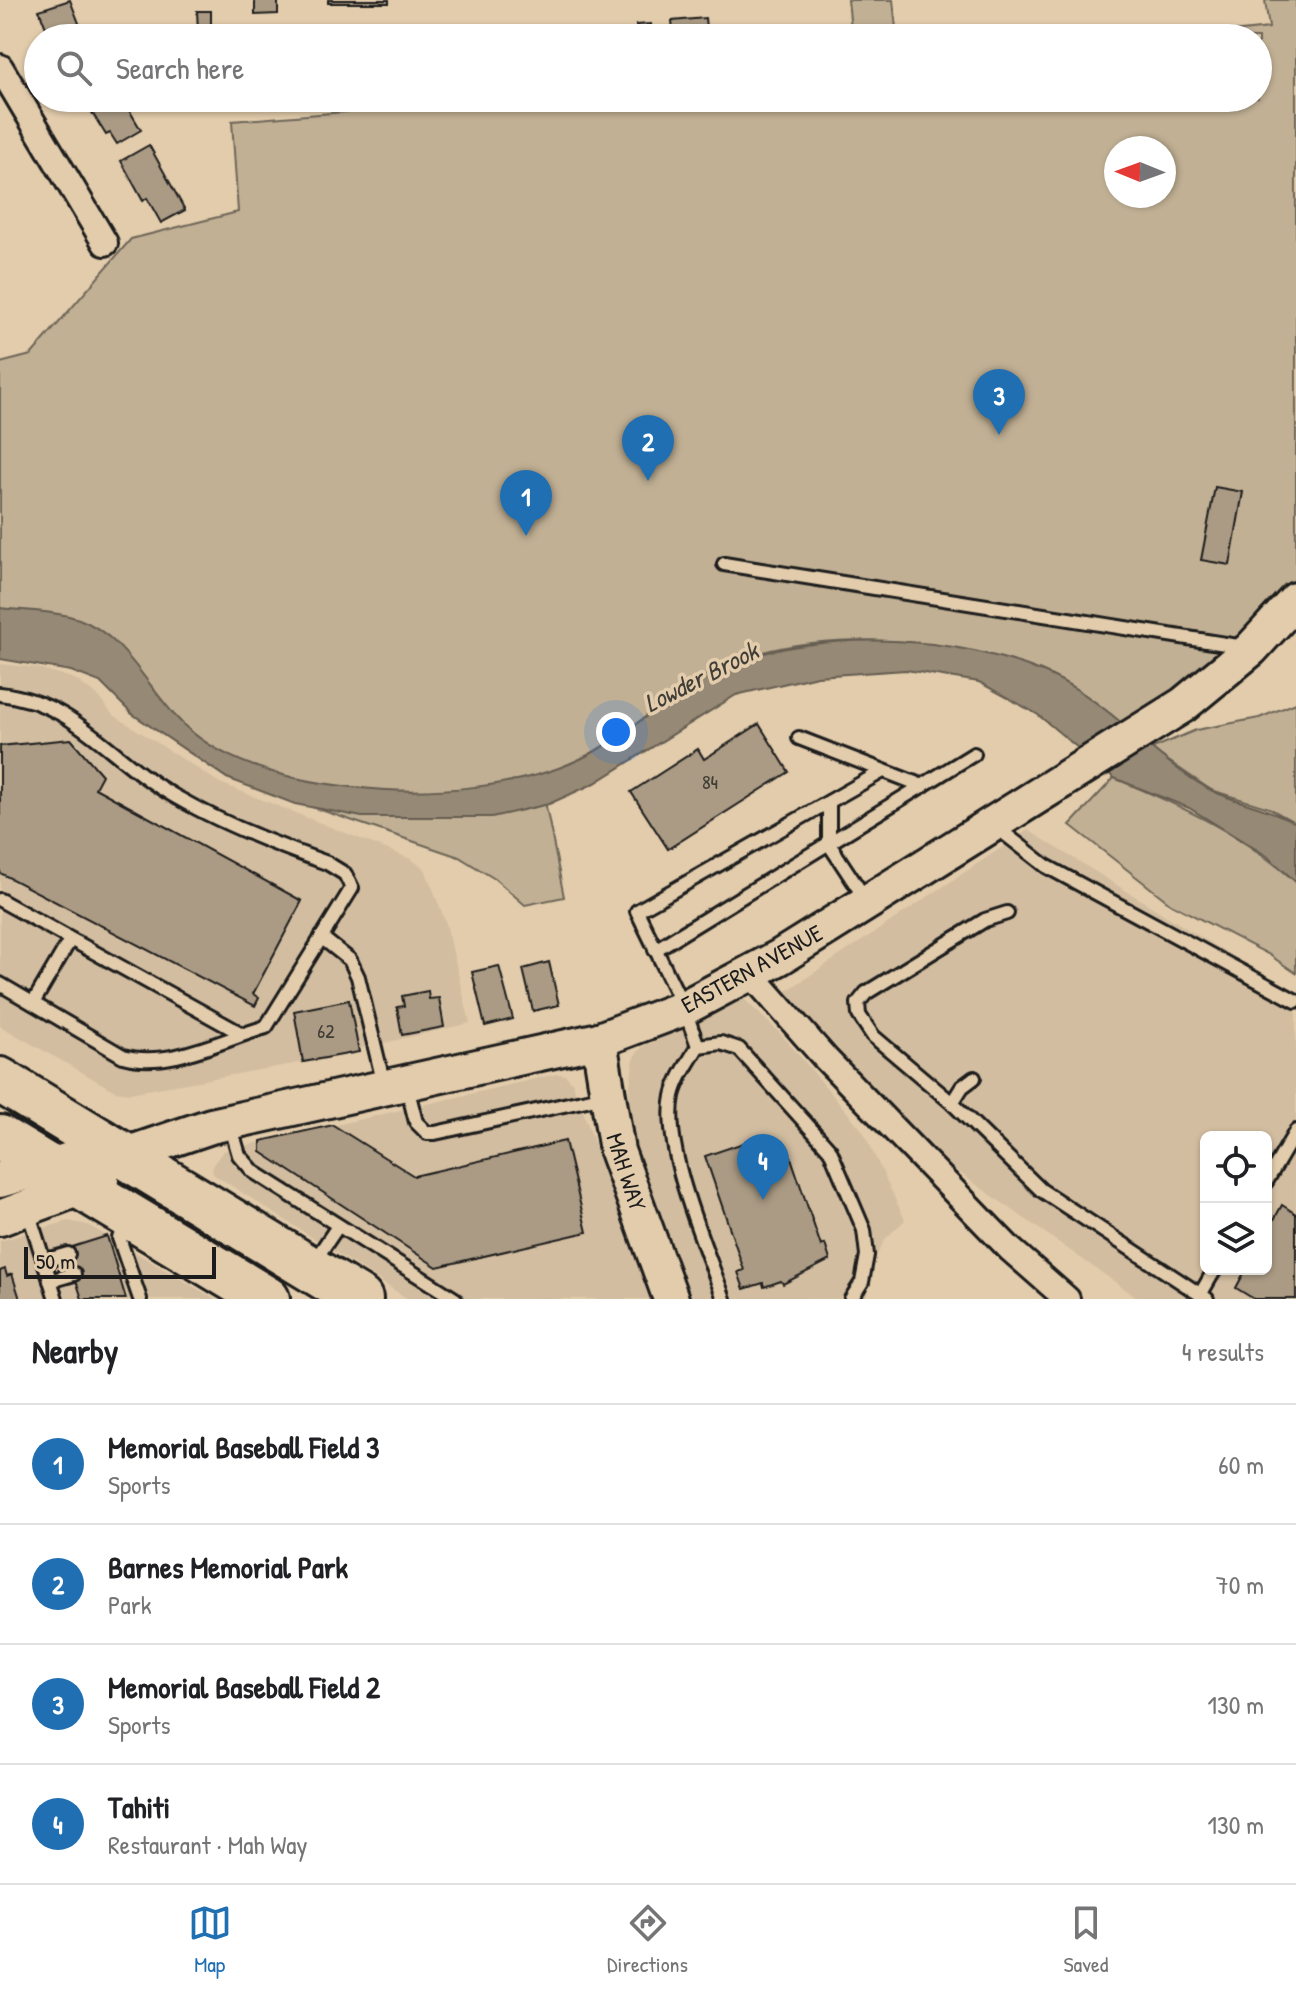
<!DOCTYPE html>
<meta charset="utf-8">
<style>
body{margin:0;font-family:"Patrick Hand",sans-serif;background:#f6f6f6;color:#202124}
.controls{position:absolute;right:24px;bottom:24px;display:grid;overflow:hidden;border-radius:12px;box-shadow:0 2px 6px #0004}
.controls button{width:72px;height:72px;display:grid;place-items:center;padding:0;border:0;border-bottom:2px solid #e0e0e0;background:#fff;color:#202124;font:40px sans-serif}
.compass{position:absolute;left:1104px;top:136px;width:72px;height:72px;border-radius:50%;background:#fff;box-shadow:0 2px 6px #0004;rotate:271deg}
.scale{position:absolute;left:24px;bottom:20px;width:192px;box-sizing:border-box;padding-left:8px;border:4px solid #1c1c1c;border-top:0;font-size:22px;line-height:28px;white-space:nowrap;color:#1c1c1c;-webkit-text-stroke:6px #e2ccac;paint-order:stroke}
.you{position:absolute;left:616px;top:732px;width:28px;height:28px;margin:-20px;border:6px solid #fff;border-radius:50%;background:#1a73e8;box-shadow:0 0 0 12px #1a73e833}
.badge{display:grid;place-items:center;width:52px;height:52px;border-radius:50%;background:#1f6fb2;color:#fff;font-size:26px;font-weight:700}
.pin{position:absolute;translate:-50% -66px;filter:drop-shadow(0 2px 4px #0008)}
.pin::after{content:'';position:absolute;top:42px;width:28px;height:24px;background:inherit;clip-path:polygon(0 0,100% 0,50% 100%)}
.list{margin:0;padding:0;list-style:none}
h2{display:flex;justify-content:space-between;align-items:center;height:104px;margin:0;padding:0 32px;font-size:34px}
h2 small{font-size:26px;font-weight:400;color:#757577}
.list li{display:grid;grid-template-columns:52px 1fr auto;gap:24px;align-items:center;box-sizing:border-box;height:120px;padding:0 32px;border-top:2px solid #e0e0e0}
.list b{display:block;font-size:30px;white-space:nowrap}
.list p{margin:0;font-size:26px;white-space:nowrap;color:#757577}
.list em{font-size:26px;font-style:normal;color:#757577}
.icon{flex:none;width:44px;height:44px;fill:none;stroke:currentColor;stroke-width:2;stroke-linecap:round;stroke-linejoin:round}
.map{position:relative;flex:none;width:1296px;height:1299px;overflow:hidden}
.search{position:absolute;background:#fff;box-shadow:0 2px 6px #0004;left:24px;right:24px;top:24px;height:88px;display:flex;align-items:center;gap:20px;box-sizing:border-box;padding:0 28px;border-radius:44px;color:#757577;font-size:30px}
.sheet{height:584px;background:#fff}
nav{display:flex;justify-content:space-around;align-items:center;box-sizing:border-box;height:112px;border-top:2px solid #e0e0e0;background:#fff;font-size:22px;color:#757577}
nav a{display:grid;justify-items:center;gap:4px}
nav .on{color:#1f6fb2}
.map>svg:first-child{display:block}
</style>
<div class="map">
<svg width="1296" height="1299" viewBox="0 0 1296 1299">
<rect width="100%" height="100%" fill="#e2ccac"/>
<filter id="ink" filterUnits="userSpaceOnUse"><feTurbulence type="fractalNoise" baseFrequency=".0125" numOctaves="2"/><feDisplacementMap in="SourceGraphic" scale="16" xChannelSelector="R" yChannelSelector="G"/><feConvolveMatrix kernelMatrix="1 2 1 2 8 2 1 2 1" color-interpolation-filters="sRGB"/></filter>
<g filter="url(#ink)">
<g fill="#d2bda0" fill-rule="evenodd">
<polygon points="0,664 38,668 75,679 100,698 112,714 220,783 411,859 425,869 446,923 470,1023 293,1064 130,1093 115,1091 0,1026"/>
<path d="M 1028,830 L 1296,996 L 1296,1299 L 1139,1299 L 940,1159 L 785,992 ZM 1206,1137 L 1266,1137 L 1266,1269 L 1206,1269 Z"/>
<polygon points="744,999 782,1035 863,1131 905,1220 885,1239 876,1257 866,1299 687,1299 637,1161 630,1128 629,1093 634,1057 642,1047"/>
<polygon points="557,1074 565,1075 572,1082 652,1299 408,1299 213,1174 212,1166 223,1151"/>
<polygon points="68,1221 88,1225 215,1299 0,1299 0,1241"/>
</g>
<g fill="#c1b094" stroke="#6e6658" stroke-width="2" fill-rule="evenodd">
<polygon points="848,0 893,0 897,38 852,38"/>
<path d="M 1265,0 L 1296,0 L 1296,600 L 1136,736 C 1108,710 1077,686 1041,671 C 956,638 805,624 722,668 C 676,692 638,725 595,751 C 578,762 558,768 540,776 L 564,897 L 525,905 L 495,879 L 459,857 L 227,778 L 131,713 L 39,620 L 0,617 L 0,363 L 31,355 L 131,239 L 238,212 L 232,121 L 518,98 L 1258,98 L 1258,38 L 1174,38 L 1269,28 ZM 1116,148 L 1164,148 L 1164,196 L 1116,196 Z"/>
<polygon points="1296,703 1296,823 1269,808 1211,790 1151,749 1196,730 1259,718"/>
<path d="M 1114,778 C 1180,805 1242,834 1296,882 L 1296,973 L 1268,954 L 1171,904 L 1070,825 Z"/>
</g>
<path fill="#968975" stroke="#655d51" stroke-width="2" d="M 0,608 C 25,611 56,611 79,619 C 126,636 150,693 185,726 C 228,766 295,781 352,787 C 426,796 526,789 592,753 C 638,728 676,687 725,666 C 823,625 986,634 1076,689 C 1123,718 1160,762 1209,789 C 1235,803 1266,806 1296,823 L 1296,882 L 1267,856 L 1189,808 L 1114,778 L 1037,714 L 979,682 L 906,670 L 817,676 L 736,695 L 595,783 L 549,804 L 492,817 L 362,817 L 295,804 L 227,778 L 131,713 L 100,682 L 71,671 L 0,659 Z"/>
<g fill="#ab9b84" stroke="#1c1c1c" stroke-width="2">
<polygon points="70,0 82,31 67,38 50,38 39,10"/>
<polygon points="255,0 278,0 278,14 255,15"/>
<rect x="328" y="0" width="61" height="3"/>
<polygon points="197,11 211,11 211,31 198,31"/>
<polygon points="705,18 707,38 674,38 672,21"/>
<polygon points="651,24 652,38 637,38 636,25"/>
<polygon points="831,27 847,27 848,38 832,38"/>
<polygon points="83,98 122,98 141,130 117,144 110,133 106,135"/>
<polygon points="149,145 185,210 161,223 147,198 143,201 121,161"/>
<polygon points="1215,487 1243,492 1230,565 1201,560"/>
<polygon points="759,724 789,772 668,849 631,792 698,749 704,759"/>
<polygon points="71,739 102,775 95,788 302,901 253,994 259,998 255,1006 0,873 0,746"/>
<polygon points="549,962 559,1005 533,1011 523,969"/>
<polygon points="499,966 513,1019 485,1026 472,972"/>
<polygon points="428,991 429,999 439,998 444,1027 402,1035 397,1007 404,1006 402,996"/>
<polygon points="349,1000 359,1052 303,1062 294,1011"/>
<polygon points="333,1125 414,1176 565,1141 587,1232 437,1267 261,1152 261,1141"/>
<polygon points="758,1138 764,1154 787,1146 821,1246 825,1244 830,1260 783,1284 781,1281 764,1287 763,1283 744,1289 738,1272 744,1270 705,1156"/>
<polygon points="1282,1205 1296,1214 1296,1299 1254,1299 1236,1288 1246,1269 1266,1269 1266,1234"/>
<polygon points="107,1236 126,1299 82,1299 66,1249"/>
<polygon points="5,1269 7,1276 12,1274 20,1299 0,1299 0,1271"/>
</g>
<g fill="none" stroke-linecap="round" stroke-linejoin="round">
<defs>
<g id="lane">
<polyline points="724,564 1244,647"/>
<path d="M 0,694 C 77,702 111,761 176,797 C 223,824 276,845 327,863 L 345,874 L 352,888 L 266,1027 C 222,1040 168,1069 123,1056 L 0,984"/>
<polyline points="799,738 923,786"/>
<polyline points="829,802 829,844 866,900"/>
<polyline points="995,826 1046,866 1296,1001"/>
<polyline points="0,900 242,1034"/>
<polyline points="1007,913 985,920 866,993 858,1003 859,1015 873,1036 952,1103 1041,1190 1207,1299"/>
<polyline points="321,937 350,960 358,977 384,1085"/>
<polyline points="655,950 974,754"/>
<polyline points="33,1003 70,940"/>
<polyline points="698,1046 721,1043 739,1049 830,1150 864,1230 867,1255 862,1282 851,1299"/>
<polyline points="407,1087 416,1122 427,1133 435,1133 605,1096"/>
<polyline points="952,1103 962,1087 974,1078"/>
<polyline points="230,1124 239,1155 254,1172 455,1299"/>
<polyline points="1266,1182 1296,1131"/>
<polyline points="28,1211 56,1299"/>
<polyline points="132,1230 119,1238 140,1299"/>
<polyline points="44,1261 68,1254"/>
<polyline points="313,1263 338,1226"/>
<polyline points="50,1281 74,1274"/>
<polyline points="1200,1295 1215,1269"/>
<path d="M 724,1299 C 706,1248 662,1148 673,1096 C 677,1078 689,1062 698,1046 L 684,1008 L 637,911 L 883,771"/>
</g>
<g id="street">
<polyline points="0,67 105,243"/>
<polyline points="751,974 826,1059 1010,1249 1067,1299"/>
</g>
<g id="secondary">
<polyline points="599,1040 617,1151 671,1299"/>
<polyline points="0,1180 80,1157 122,1156 211,1126 599,1040 684,1008 780,957 1183,705 1251,649 1296,600"/>
<polyline points="0,1218 101,1180"/>
</g>
<g id="highway">
<polyline points="0,1080 360,1299"/>
<polyline points="0,1138 267,1299"/>
</g>
</defs>
<use href="#lane" stroke="#1c1c1c" stroke-width="18"/>
<use href="#street" stroke="#1c1c1c" stroke-width="30"/>
<use href="#secondary" stroke="#1c1c1c" stroke-width="40"/>
<use href="#highway" stroke="#1c1c1c" stroke-width="50"/>
<use href="#lane" stroke="#e2ccac" stroke-width="12"/>
<use href="#street" stroke="#e2ccac" stroke-width="24"/>
<use href="#secondary" stroke="#e2ccac" stroke-width="34"/>
<use href="#highway" stroke="#e2ccac" stroke-width="44"/>
</g>
</g>
<g text-anchor="middle" stroke-width="7" stroke-linejoin="round" paint-order="stroke">
<g font-size="20" fill="#403c36">
<text x="710" y="789">84</text>
<text x="326" y="1038">62</text>
</g>
<g font-size="24" fill="#1c1c1c" stroke="#e2ccac">
<text transform="translate(752 969) rotate(-29)" y="8">EASTERN AVENUE</text>
<text transform="translate(626 1172) rotate(72)" y="8">MAH WAY</text>
</g>
<g font-size="26" font-style="italic" fill="#413d37" stroke="#e2ccac">
<text transform="translate(701 677) rotate(-27)" y="9">Lowder Brook</text>
</g>
</g>
</svg>
<div class="controls">
<button><svg class="icon" aria-label="locate" viewBox="0 0 24 24"><circle cx="12" cy="12" r="6"/><path d="M12 2v4M12 18v4M2 12h4M18 12h4"/></svg></button>
<button><svg class="icon" aria-label="layers" viewBox="0 0 24 24"><path d="M12 4l9 5-9 5-9-5zM3 14l9 5 9-5"/></svg></button>
</div>
<svg class="compass" viewBox="-18 -18 36 36"><path d="M0-13l5 13h-10z" fill="#e53935"/><path d="M0 13l5-13h-10z" fill="#757577"/></svg>
<div class="scale">50 m</div>
<div class="you"></div>
<div class="pin badge" style="left:526px;top:536px">1</div>
<div class="pin badge" style="left:648px;top:481px">2</div>
<div class="pin badge" style="left:999px;top:435px">3</div>
<div class="pin badge" style="left:763px;top:1200px">4</div>
<div class="search"><svg class="icon" aria-label="search" viewBox="0 0 24 24"><circle cx="10" cy="10" r="6"/><path d="M15 15l6 6"/></svg>Search here</div>
</div>
<section class="sheet">
<h2>Nearby<small>4 results</small></h2>
<ul class="list">
<li><span class="badge">1</span><div><b>Memorial Baseball Field 3</b><p>Sports</p></div><em>60 m</em></li>
<li><span class="badge">2</span><div><b>Barnes Memorial Park</b><p>Park</p></div><em>70 m</em></li>
<li><span class="badge">3</span><div><b>Memorial Baseball Field 2</b><p>Sports</p></div><em>130 m</em></li>
<li><span class="badge">4</span><div><b>Tahiti</b><p>Restaurant · Mah Way</p></div><em>130 m</em></li>
</ul>
</section>
<nav>
<a class="on"><svg class="icon" aria-label="map" viewBox="0 0 24 24"><path d="M3 6l6-2 6 2 6-2v14l-6 2-6-2-6 2zM9 4v14M15 6v14"/></svg>Map</a>
<a><svg class="icon" aria-label="directions" viewBox="0 0 24 24"><path d="M12 3l9 9-9 9-9-9zM9 14v-3h6M13 9l2 2-2 2"/></svg>Directions</a>
<a><svg class="icon" aria-label="saved" viewBox="0 0 24 24"><path d="M7 4h10v16l-5-4-5 4z"/></svg>Saved</a>
</nav>
